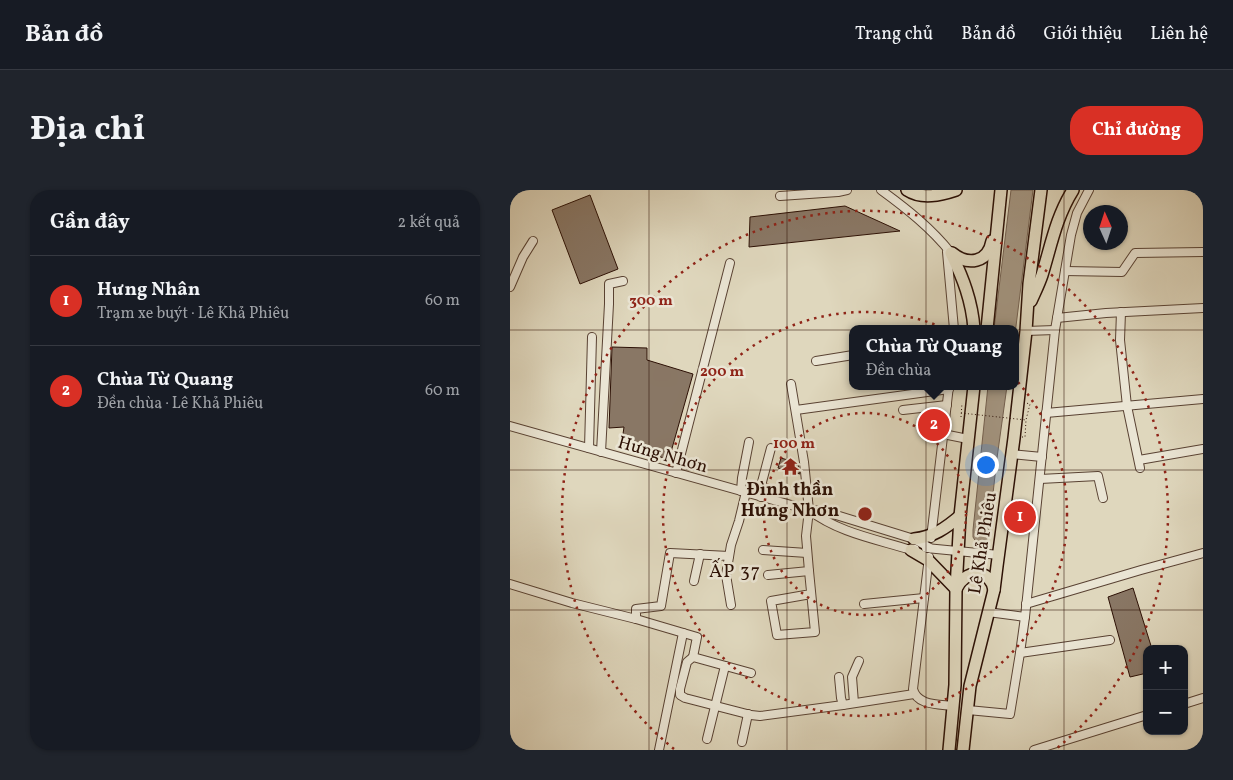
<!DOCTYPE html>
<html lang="vi">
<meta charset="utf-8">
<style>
body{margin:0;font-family:Vollkorn,serif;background:#20242c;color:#f1f3f6}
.controls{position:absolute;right:15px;bottom:15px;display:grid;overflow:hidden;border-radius:10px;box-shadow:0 1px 4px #0004}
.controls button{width:45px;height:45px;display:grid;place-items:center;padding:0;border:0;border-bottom:1px solid #363941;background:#171b24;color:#f1f3f6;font:25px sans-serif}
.compass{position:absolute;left:573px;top:15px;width:45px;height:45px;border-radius:50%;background:#171b24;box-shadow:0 1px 4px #0004;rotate:357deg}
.you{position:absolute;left:475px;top:274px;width:18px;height:18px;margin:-12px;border:4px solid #fff;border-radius:50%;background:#1a73e8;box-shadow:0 0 0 8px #1a73e833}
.badge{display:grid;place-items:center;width:32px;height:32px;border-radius:50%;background:#d93025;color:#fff;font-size:16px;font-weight:700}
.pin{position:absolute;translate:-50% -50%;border:2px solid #fff;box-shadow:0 1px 5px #0006}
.popup{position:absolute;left:339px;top:135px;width:170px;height:65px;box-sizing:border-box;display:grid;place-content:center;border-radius:10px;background:#171b24;filter:drop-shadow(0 1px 4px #0005);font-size:16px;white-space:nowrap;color:#9ea1a6}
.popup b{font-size:19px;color:#f1f3f6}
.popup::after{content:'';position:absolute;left:50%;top:100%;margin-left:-10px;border:10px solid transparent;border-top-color:#171b24}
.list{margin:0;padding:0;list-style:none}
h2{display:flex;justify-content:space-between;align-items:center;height:65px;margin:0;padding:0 20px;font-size:21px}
h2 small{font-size:16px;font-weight:400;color:#9ea1a6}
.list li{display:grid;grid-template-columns:32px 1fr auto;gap:15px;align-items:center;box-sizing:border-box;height:90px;padding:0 20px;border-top:1px solid #363941}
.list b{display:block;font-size:19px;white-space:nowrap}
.list p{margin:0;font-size:16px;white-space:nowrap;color:#9ea1a6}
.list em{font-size:16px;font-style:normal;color:#9ea1a6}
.map{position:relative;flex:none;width:693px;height:560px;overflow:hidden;border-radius:20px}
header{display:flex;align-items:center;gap:30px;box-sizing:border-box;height:70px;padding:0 25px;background:#171b24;border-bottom:1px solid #363941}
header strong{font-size:24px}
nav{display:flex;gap:28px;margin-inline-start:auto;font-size:18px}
.intro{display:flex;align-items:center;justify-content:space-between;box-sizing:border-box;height:120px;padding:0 30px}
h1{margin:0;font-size:35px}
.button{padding:12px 22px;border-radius:20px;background:#d93025;color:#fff;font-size:18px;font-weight:700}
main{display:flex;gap:30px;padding:0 30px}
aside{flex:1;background:#171b24;border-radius:20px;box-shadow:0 1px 4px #0004}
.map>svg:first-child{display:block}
</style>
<header>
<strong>Bản đồ</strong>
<nav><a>Trang chủ</a><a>Bản đồ</a><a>Giới thiệu</a><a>Liên hệ</a></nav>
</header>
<div class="intro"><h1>Địa chỉ</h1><a class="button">Chỉ đường</a></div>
<main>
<aside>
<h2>Gần đây<small>2 kết quả</small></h2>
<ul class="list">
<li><span class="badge">1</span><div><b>Hưng Nhân</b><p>Trạm xe buýt · Lê Khả Phiêu</p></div><em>60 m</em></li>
<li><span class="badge">2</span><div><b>Chùa Từ Quang</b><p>Đền chùa · Lê Khả Phiêu</p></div><em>60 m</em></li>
</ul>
</aside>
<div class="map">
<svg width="693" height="560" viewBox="0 0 693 560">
<rect width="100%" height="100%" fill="#dfd7bd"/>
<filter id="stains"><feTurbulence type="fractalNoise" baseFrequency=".004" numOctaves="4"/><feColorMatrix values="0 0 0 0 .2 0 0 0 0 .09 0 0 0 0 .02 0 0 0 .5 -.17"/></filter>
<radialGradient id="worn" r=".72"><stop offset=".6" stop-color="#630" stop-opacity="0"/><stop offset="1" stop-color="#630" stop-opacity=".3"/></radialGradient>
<g fill="#a2937e" stroke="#735f4e">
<polygon points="501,0 523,0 505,144 505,139 484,139"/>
<polygon points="478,196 497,196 487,268 478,348 475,352 470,354 466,352 463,347 463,340"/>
</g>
<g fill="#897765" stroke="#2c1005">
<polygon points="80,5 108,79 70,94 42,20"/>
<polygon points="335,16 390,41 239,57 240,27"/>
<polygon points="102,157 137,158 137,170 183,184 159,269 111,258 114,237 99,238"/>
<polygon points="271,268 288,273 290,284 268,278"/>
<polygon points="623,398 642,459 637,459 637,483 620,487 598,407"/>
</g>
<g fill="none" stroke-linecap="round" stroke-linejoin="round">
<defs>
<g id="minor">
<path d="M 371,0 C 397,19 421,38 441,63"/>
<polyline points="270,6 328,2 337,0"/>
<polyline points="437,62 444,139"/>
<polyline points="555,81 612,82 625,63 693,62"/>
<polyline points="0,97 13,67 23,51"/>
<polyline points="611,122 610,150 617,216 630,278"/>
<polyline points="547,128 596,123 693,118"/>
<polyline points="516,141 545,140"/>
<polyline points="306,171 343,165"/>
<polyline points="286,220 439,199"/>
<polyline points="393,220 437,215"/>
<polyline points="536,223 693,209"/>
<polyline points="0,236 299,320 313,321 404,349 420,358"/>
<polyline points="433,244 458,249"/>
<polyline points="79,258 82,147"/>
<polyline points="91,262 99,114 99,94 113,91"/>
<polyline points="502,264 532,267"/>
<polyline points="629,270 693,259"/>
<polyline points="166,283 220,73"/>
<polyline points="530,289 588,286 593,308"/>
<polyline points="231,301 232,288 239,252"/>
<polyline points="251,307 252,292 261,258"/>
<path d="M 299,320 C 329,343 366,349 401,360 L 405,359"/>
<polyline points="421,348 439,196"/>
<polyline points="416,358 489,365"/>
<polyline points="253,360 297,363"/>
<path d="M 419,367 L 403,499 C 407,516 429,514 444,516"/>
<polyline points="299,381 305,442 267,445 261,411 301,404"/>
<polyline points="258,385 299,381 296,346 299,320 294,272 281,194"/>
<polyline points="184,391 190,364"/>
<polyline points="0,394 62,413 126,429 187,447 183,467"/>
<polyline points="354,414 414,408"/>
<polyline points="516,414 631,380 693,363"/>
<polyline points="221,415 216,385 221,355 229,331 236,302"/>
<polyline points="478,422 515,427"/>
<polyline points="126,429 126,419 151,416 160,363 219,366"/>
<polyline points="510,463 600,450"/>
<polyline points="241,483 183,467 177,472 170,499 170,505 175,508 241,525 250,526 333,515 404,504"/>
<polyline points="329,487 331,508 333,515"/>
<polyline points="344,513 342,487 349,471"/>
<polyline points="674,514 693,508"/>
<polyline points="458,520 500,524 510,463 515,427 545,140 561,45 567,23 579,0"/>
<polyline points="197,549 215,476"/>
<polyline points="232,552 238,524"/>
<polyline points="149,560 173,443"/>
<polyline points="524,560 637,525"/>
</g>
<g id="highway">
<path d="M 397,0 C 412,10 431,5 446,0"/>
<path d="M 441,63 C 453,88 462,111 464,139"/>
<path d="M 442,63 C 458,76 478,73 482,51"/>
<path d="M 521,111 C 525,102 529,94 532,85 C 541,56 546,27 563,0"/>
<polyline points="477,139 491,0"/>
<path d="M 404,349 C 423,347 436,338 450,326"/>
<polyline points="401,360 418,370 446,399"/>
<path d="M 446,399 C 454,380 480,377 484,400"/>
<polyline points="439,560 445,495 446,399 450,326 464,196"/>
<polyline points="453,560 460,496 484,400 487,376 504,248 516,141 519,94 531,0"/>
</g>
</defs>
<use href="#minor" stroke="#594233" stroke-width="10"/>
<use href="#highway" stroke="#2c1005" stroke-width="14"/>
<g stroke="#2c1005" stroke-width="1" stroke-dasharray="1 2.5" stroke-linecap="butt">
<polyline points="451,227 452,213"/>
<polyline points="512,247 515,247 516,230 520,214 516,213"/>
</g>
<use href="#minor" stroke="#eae5d4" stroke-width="8"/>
<use href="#highway" stroke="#dfd7bd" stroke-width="11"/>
<polyline stroke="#2c1005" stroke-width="1" stroke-dasharray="1 2.5" stroke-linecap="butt" points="451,223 516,230"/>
</g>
<path fill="none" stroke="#2c1005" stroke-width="1" stroke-opacity="0.55" d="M 139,0 L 139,560M 277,0 L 277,560M 416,0 L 416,560M 554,0 L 554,560M 0,140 L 693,140M 0,280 L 693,280M 0,420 L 693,420"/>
<g fill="none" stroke="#8f2418" stroke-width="2.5" stroke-dasharray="2.5 5">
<circle cx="355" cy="324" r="101"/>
<circle cx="355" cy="324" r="202"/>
<path d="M164 559A303 303 0 1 1 546 559"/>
</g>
<defs>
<symbol id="temple-bare" viewBox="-9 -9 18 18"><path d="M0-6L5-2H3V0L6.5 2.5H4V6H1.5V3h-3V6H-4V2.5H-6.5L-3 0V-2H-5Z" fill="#8f2418" stroke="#eae5d4" stroke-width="2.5" paint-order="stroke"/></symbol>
</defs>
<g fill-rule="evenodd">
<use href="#temple-bare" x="268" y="264" width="25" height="25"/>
</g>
<g text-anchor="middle" stroke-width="5" stroke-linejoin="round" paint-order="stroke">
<g font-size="18" fill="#2c1005" stroke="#eae5d4">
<text transform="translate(153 264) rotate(16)" y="6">Hưng Nhơn</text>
<text transform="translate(472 353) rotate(-81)" y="6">Lê Khả Phiêu</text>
</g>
<g font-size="18" font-weight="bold" fill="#2c1005" stroke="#eae5d4">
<text x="280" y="305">Đình thần<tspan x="280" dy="21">Hưng Nhơn</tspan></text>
</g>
<g font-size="19" letter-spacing="1" fill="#2c1005" stroke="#eae5d4">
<text x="225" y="387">ẤP 37</text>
</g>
</g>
<circle cx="355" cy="324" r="8" fill="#8f2418" stroke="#eae5d4" stroke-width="2.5"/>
<g font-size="15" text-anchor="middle" font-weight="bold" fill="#8f2418" stroke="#eae5d4" stroke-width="5" stroke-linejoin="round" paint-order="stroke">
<text x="141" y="115">300 m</text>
<text x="212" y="186">200 m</text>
<text x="284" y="258">100 m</text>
</g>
<rect width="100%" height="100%" filter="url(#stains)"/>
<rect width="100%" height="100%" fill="url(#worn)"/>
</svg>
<div class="controls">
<button>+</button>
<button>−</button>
</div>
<svg class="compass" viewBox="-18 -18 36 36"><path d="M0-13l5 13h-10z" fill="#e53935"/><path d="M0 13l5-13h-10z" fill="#9ea1a6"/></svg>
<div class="you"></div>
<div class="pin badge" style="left:510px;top:327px">1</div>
<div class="pin badge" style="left:424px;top:235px">2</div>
<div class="popup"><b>Chùa Từ Quang</b>Đền chùa</div>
</div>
</main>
